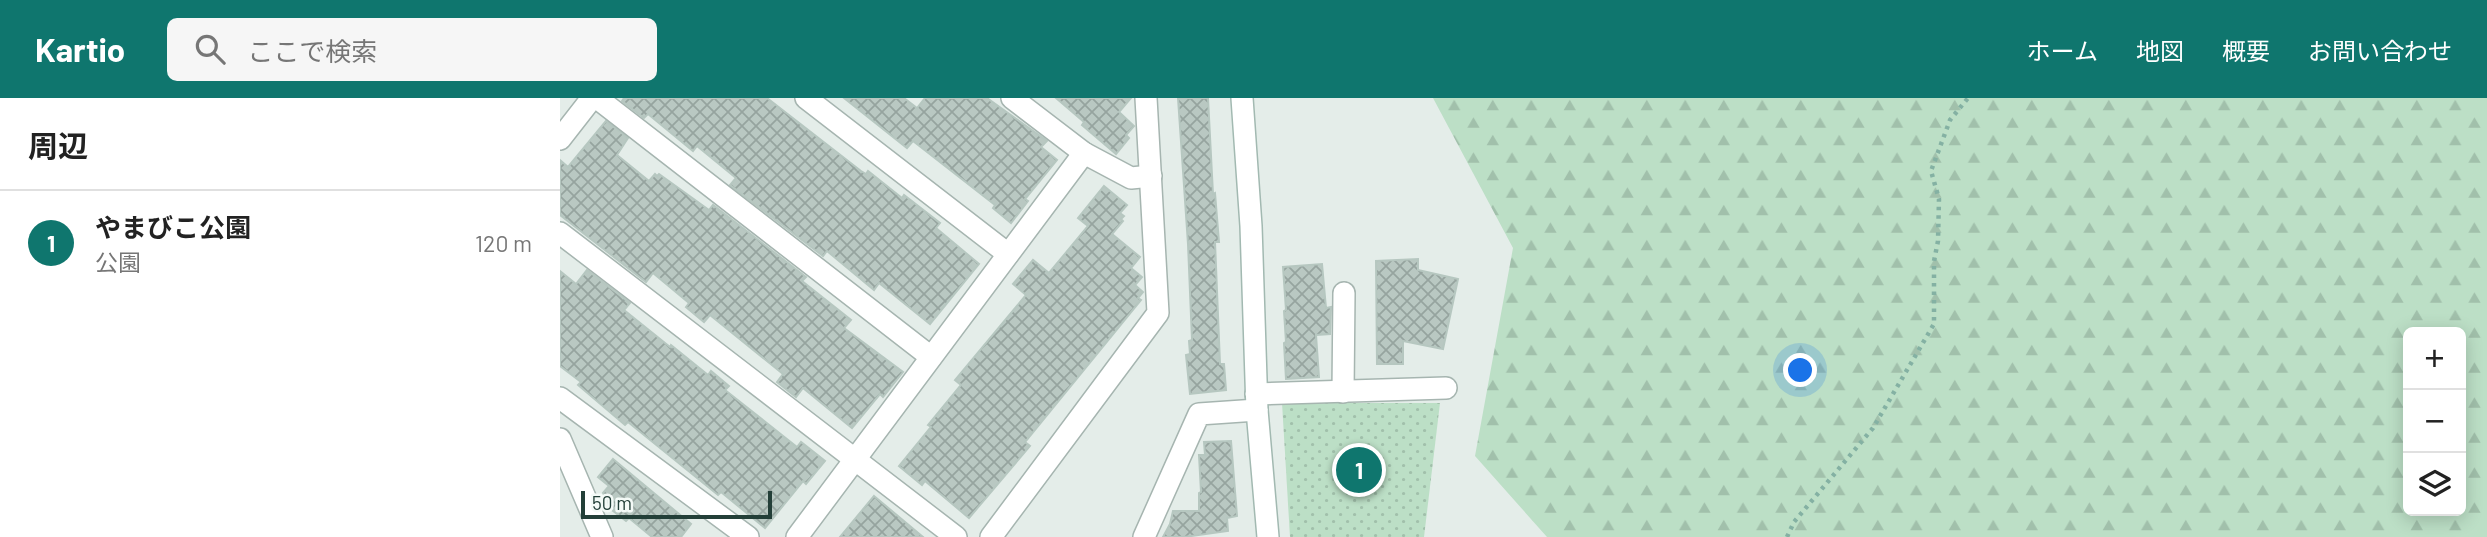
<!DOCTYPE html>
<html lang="ja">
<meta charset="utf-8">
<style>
body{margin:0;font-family:Barlow,"Noto Sans JP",sans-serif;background:#f6f6f6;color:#222}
.controls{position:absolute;right:21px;bottom:21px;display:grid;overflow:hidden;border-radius:10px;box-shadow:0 4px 18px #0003}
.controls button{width:63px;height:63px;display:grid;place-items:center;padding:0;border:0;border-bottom:2px solid #e0e0e0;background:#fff;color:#222;font:35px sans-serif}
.scale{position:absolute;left:21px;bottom:18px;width:191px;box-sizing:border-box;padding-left:7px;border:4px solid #233f38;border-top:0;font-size:19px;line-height:24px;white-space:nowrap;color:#233f38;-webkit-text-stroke:5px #f4faf7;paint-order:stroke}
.you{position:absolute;left:1241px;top:273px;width:24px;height:24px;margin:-18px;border:5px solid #fff;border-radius:50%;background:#1a73e8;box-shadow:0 0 0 10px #1a73e833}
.badge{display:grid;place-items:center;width:46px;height:46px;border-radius:50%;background:#0f766e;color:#fff;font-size:23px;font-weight:700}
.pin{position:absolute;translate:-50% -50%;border:4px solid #fff;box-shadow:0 2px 7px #0006}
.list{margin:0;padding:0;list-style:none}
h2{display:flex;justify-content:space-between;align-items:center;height:91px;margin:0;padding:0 28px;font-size:30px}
h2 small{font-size:23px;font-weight:400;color:#767676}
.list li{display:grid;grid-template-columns:46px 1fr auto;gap:21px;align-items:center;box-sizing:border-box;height:105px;padding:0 28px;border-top:2px solid #e0e0e0}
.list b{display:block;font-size:26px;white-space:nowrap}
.list p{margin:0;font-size:23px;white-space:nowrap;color:#767676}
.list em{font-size:23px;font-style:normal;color:#767676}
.icon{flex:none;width:38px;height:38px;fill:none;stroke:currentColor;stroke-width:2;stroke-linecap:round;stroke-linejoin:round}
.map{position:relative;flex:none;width:1927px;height:439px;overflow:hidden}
header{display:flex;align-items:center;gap:42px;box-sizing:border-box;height:98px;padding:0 35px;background:#0f766e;color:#fff}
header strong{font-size:33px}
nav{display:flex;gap:38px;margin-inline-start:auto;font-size:24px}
.search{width:490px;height:63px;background:#f6f6f6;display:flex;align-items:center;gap:18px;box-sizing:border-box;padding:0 24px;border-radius:10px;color:#767676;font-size:26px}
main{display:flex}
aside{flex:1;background:#fff}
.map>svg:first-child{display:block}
</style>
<header>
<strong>Kartio</strong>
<div class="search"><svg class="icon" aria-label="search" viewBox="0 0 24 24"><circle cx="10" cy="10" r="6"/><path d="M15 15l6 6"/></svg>ここで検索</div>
<nav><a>ホーム</a><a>地図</a><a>概要</a><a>お問い合わせ</a></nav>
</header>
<main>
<aside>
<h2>周辺<small></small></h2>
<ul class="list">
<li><span class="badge">1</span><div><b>やまびこ公園</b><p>公園</p></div><em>120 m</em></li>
</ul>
</aside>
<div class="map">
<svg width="1927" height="439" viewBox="0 0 1927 439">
<defs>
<pattern id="grass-dots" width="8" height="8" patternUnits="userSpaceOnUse" patternTransform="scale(1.75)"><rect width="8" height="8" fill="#bcdfc6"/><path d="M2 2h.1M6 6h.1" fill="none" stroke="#a1c0ab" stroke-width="1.8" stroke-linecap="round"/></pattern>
<pattern id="forest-firs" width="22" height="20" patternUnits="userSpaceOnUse" patternTransform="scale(1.75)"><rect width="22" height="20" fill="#bcdfc6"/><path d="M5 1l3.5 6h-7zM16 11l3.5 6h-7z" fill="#a1c0ab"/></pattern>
<pattern id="building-cross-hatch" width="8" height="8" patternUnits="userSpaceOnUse" patternTransform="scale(1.75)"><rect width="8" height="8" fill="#b9c8c2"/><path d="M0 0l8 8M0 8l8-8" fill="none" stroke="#96a49f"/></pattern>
</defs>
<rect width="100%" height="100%" fill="#e4ede9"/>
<polygon fill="url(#grass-dots)" points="722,305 880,305 864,439 730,439"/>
<path fill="url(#forest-firs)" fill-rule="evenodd" d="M 873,0 L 1927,0 L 1927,439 L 987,439 L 915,358 L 953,150 ZM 1901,234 L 1901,413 L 1848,413 L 1848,234 Z"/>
<g fill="url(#building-cross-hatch)" stroke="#b6c7c0" stroke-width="2">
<polygon points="64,0 207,0 301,73 306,76 308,73 342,100 344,97 380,125 376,130 419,166 370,226 319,185 314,192 267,153 263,158 170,87 176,80 137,48 133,53 88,16 84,20 62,3"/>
<polygon points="284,0 344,0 357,10 365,0 427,0 487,43 481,49 497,62 465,101 468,103 451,125 433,110 435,107 353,43 347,50"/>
<polygon points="496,0 571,0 559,14 574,28 566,37 569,40 556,56 522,27 524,24"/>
<polygon points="618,0 648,0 653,96 655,95 659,144 655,144 660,266 664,266 666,292 630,296 626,257 630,256 629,243 632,242 628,146"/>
<polygon points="46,23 68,40 57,57 89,83 95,76 97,78 99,76 149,112 153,107 246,179 242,183 291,222 284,230 343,274 323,299 320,296 292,330 243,290 236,299 217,284 223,276 150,217 144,224 126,209 129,205 93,175 86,184 0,117 0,62 8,69"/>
<polygon points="544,88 567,107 560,115 564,118 561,121 563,123 552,136 580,159 571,170 582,179 575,187 583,194 578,200 581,202 465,344 470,348 409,420 365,383 362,387 339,368 371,329 368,327 401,287 395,282 466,197 453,186 473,162 489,175 528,128 518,120"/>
<polygon points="858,161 858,172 898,181 883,251 843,243 843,266 817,266 816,163"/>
<polygon points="762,166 766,210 771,209 770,236 756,237 759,279 726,281 724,245 726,244 724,213 726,212 723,169"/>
<polygon points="27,172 70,205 64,212 110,249 111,247 148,277 151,273 169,288 165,292 237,349 241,344 265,363 246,386 243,383 205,430 161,394 158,397 68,324 65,327 18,287 21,284 0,268 0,173 16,186"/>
<polygon points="671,343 677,418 667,420 668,433 624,439 603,439 610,426 613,413 639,413 639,395 641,394 639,357 645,357 644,344"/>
<polygon points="53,361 131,426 121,439 92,439 69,420 66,423 52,412 43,395 49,388 38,379"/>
<polygon points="314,398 363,439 280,439"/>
</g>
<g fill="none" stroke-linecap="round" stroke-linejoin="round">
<defs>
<g id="street">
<polyline points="37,0 371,259"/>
<polyline points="246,0 448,156"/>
<polyline points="452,0 524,55 571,80 591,78"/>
<polyline points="0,41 32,0"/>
<polyline points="0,135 396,439"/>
<polyline points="783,294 784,195"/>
<polyline points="696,296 886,290"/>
<polyline points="0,300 188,439"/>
<polyline points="0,341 42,439"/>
<polyline points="237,439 524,55"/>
<polyline points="431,439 598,215 586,0"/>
<polyline points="584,439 639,316 697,312"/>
</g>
<polyline id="secondary" points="682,0 691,128 697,312 708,439"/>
</defs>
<use href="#street" stroke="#a6b5b0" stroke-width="24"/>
<use href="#secondary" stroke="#a2b9b1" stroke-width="24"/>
<polyline stroke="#84b1a3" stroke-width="4.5" stroke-dasharray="3.5 5" stroke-linecap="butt" points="1227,439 1234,424 1313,330 1374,226 1374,163 1378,143 1379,101 1371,73 1390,22 1408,0"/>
<use href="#street" stroke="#fff" stroke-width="21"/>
<use href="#secondary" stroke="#fff" stroke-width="21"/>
</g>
</svg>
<div class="controls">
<button>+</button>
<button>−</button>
<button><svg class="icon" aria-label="layers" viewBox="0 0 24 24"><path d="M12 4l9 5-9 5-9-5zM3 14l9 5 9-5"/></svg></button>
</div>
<div class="scale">50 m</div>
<div class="you"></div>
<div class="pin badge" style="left:799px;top:372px">1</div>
</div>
</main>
